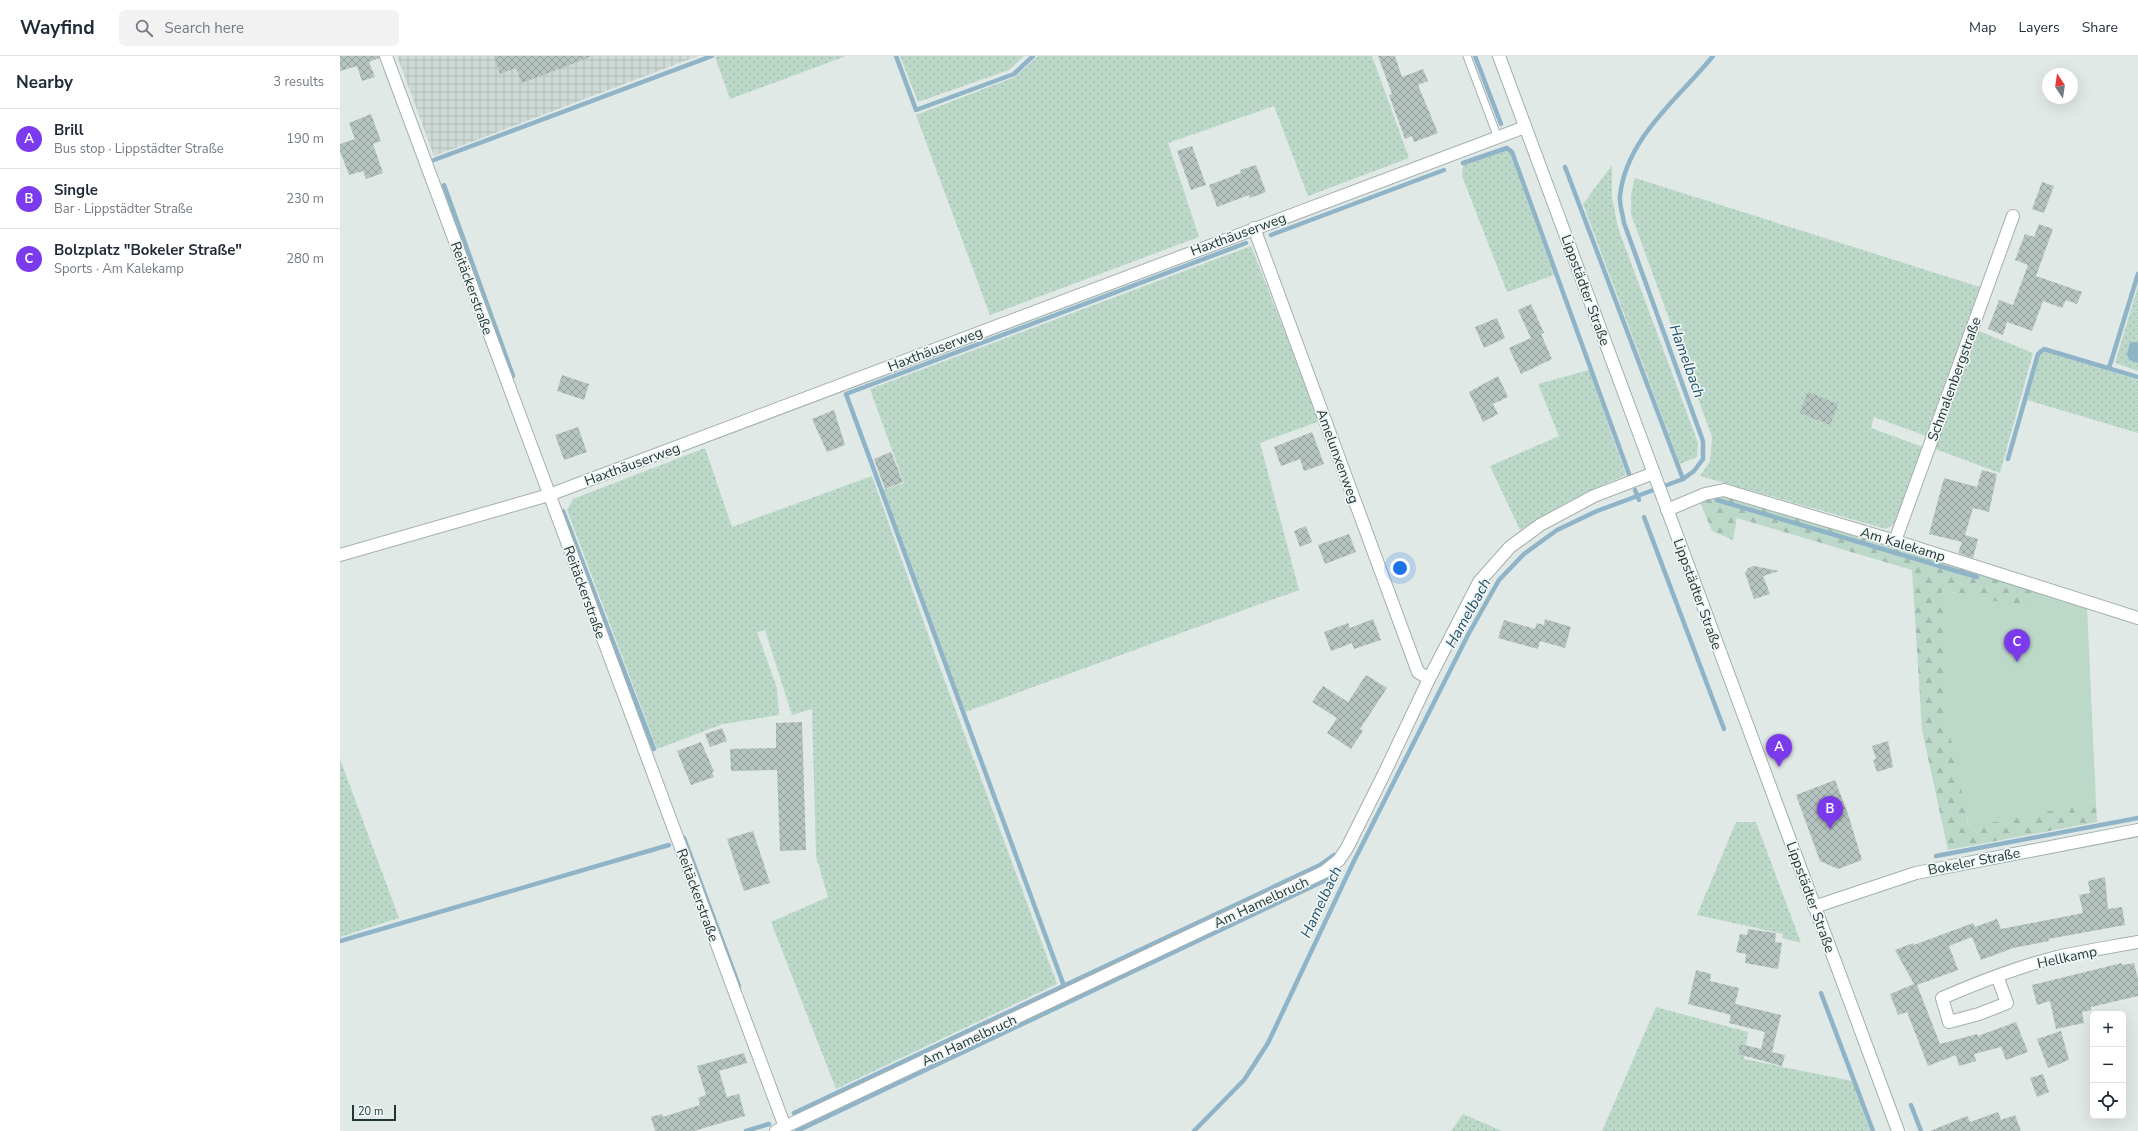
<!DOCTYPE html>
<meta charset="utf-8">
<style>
body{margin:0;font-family:"Nunito Sans",sans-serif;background:#f2f2f3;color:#1f2937}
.controls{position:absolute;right:12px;bottom:12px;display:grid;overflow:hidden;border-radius:6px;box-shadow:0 4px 16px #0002}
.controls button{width:36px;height:36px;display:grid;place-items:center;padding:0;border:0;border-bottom:1px solid #e0e1e3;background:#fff;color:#1f2937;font:20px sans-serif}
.compass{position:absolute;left:1702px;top:12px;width:36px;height:36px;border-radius:50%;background:#fff;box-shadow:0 4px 16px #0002;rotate:347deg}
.scale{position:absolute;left:12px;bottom:10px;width:44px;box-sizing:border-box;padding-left:4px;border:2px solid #233836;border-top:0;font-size:11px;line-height:14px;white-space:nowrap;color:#233836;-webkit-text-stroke:3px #f0f6f5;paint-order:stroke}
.you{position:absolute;left:1060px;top:512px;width:14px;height:14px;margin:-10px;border:3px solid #fff;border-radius:50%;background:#1a73e8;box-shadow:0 0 0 6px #1a73e833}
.badge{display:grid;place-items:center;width:26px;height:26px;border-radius:50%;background:#7c3aed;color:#fff;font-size:13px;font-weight:700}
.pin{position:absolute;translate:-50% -33px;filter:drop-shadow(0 1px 2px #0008)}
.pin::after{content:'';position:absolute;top:21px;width:14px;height:12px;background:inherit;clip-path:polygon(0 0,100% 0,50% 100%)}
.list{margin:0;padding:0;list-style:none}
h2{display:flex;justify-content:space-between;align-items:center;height:52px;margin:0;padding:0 16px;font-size:17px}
h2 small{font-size:13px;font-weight:400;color:#747a83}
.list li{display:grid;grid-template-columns:26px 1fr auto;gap:12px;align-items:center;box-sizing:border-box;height:60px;padding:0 16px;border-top:1px solid #e0e1e3}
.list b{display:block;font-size:15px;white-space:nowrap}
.list p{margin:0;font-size:13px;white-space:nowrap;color:#747a83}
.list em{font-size:13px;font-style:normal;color:#747a83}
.icon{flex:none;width:22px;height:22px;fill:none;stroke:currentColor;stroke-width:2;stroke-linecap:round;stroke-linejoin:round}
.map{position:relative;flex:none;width:1798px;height:1075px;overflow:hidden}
header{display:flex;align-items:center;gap:24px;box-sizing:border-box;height:56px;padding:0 20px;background:#fff;border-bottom:1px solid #e0e1e3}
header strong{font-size:19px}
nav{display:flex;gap:22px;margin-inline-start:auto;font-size:14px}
.search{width:280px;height:36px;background:#f2f2f3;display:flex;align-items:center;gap:10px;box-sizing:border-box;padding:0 14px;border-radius:6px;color:#747a83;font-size:15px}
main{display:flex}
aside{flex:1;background:#fff}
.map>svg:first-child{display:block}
</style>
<header>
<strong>Wayfind</strong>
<div class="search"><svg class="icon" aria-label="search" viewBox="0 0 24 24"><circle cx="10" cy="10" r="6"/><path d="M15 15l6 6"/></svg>Search here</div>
<nav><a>Map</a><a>Layers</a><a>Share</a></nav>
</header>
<main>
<aside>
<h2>Nearby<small>3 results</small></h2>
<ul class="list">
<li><span class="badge">A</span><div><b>Brill</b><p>Bus stop · Lippstädter Straße</p></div><em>190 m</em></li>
<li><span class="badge">B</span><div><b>Single</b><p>Bar · Lippstädter Straße</p></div><em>230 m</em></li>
<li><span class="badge">C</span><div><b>Bolzplatz &quot;Bokeler Straße&quot;</b><p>Sports · Am Kalekamp</p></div><em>280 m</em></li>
</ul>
</aside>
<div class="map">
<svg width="1798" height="1075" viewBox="0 0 1798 1075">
<defs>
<pattern id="industrial-grid" width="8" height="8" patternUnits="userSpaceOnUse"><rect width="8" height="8" fill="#cfd9d6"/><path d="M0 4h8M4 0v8" fill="none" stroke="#b1bbb8"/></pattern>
<pattern id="grass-dots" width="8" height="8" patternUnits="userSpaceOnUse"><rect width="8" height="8" fill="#bcd8c9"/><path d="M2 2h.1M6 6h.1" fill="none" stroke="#a1baad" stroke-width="1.8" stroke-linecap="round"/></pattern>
<pattern id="forest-firs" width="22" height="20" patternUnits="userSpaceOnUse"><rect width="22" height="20" fill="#bcd8c9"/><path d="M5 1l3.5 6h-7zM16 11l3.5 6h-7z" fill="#a1baad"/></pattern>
<pattern id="building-cross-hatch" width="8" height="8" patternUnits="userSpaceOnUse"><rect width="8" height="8" fill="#b6c4c0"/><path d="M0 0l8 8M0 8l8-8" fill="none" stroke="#94a09d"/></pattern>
</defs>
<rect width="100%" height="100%" fill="#e1e9e7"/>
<polygon fill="url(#industrial-grid)" points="57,0 358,0 94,100"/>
<g fill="url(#grass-dots)">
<polygon points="379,0 506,0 390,43 375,1"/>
<polygon points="560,0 684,0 669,14 578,46"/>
<polygon points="698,0 1032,0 1069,102 968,140 934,50 828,87 859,181 650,259 576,59 675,21"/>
<polygon points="1167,93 1170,97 1214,219 1167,236 1122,120 1123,109"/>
<polygon points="1272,109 1272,141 1278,172 1358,387 1357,401 1340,408 1243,148"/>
<polygon points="1295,122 1640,231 1586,380 1534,361 1531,372 1583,391 1554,468 1546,473 1360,420 1370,405 1372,381 1291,158 1291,139"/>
<polygon points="911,190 980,365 920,387 959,534 625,656 543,434 564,427 530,333"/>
<polygon points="1798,230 1798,315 1775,307"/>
<polygon points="1639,275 1693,297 1660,417 1595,393"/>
<polygon points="1705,295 1798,324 1798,377 1687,344 1700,299"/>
<path d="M 1249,314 L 1286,419 C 1248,434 1215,452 1180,474 L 1150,410 L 1219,380 L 1198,328 Z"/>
<polygon points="365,392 392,471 532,420 600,612 717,928 496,1033 431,866 488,841 476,800 472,653 452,659 425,574 417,576 437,632 439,659 383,668 317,693 227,454 233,443"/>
<polygon points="0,703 59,862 0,881"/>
<polygon points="1396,766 1416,766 1461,887 1442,882 1443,878 1357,859"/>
<polygon points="1316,951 1408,976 1404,1003 1512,1025 1530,1075 1262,1075"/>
<polygon points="1123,1058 1162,1075 1111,1075"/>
</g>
<polygon fill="url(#forest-firs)" points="1385,439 1693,535 1693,554 1602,534 1628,770 1756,746 1757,766 1608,794 1582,674 1572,514 1397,462 1393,484 1372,475 1360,446 1367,442"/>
<polygon fill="#bcd8c9" points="1602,534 1693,553 1693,535 1747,551 1756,746 1629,771 1606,659"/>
<polygon fill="#8fb4c8" points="1794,286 1798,287 1798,307 1789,304 1787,298 1790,287"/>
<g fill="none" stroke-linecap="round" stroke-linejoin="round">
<g stroke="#8fb4c8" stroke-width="4.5">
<polyline points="556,0 576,54 674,18 693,0"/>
<polyline points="1135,0 1161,68"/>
<polyline points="94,104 372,0"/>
<polyline points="1123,107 1167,92 1172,96 1289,418"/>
<polyline points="1225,111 1343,423"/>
<polyline points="104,129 173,320"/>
<polyline points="931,179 1104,114"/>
<polyline points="1769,312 1798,218"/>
<polyline points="1668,403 1698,298 1704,293 1798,321"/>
<polyline points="1295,434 1299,444"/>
<polyline points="1377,444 1637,521"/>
<polyline points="223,455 314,693"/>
<polyline points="1304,461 1384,673"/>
<polyline points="344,782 399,930"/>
<polyline points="1596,800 1798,762"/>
<polyline points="0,885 329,789"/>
<polyline points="724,930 506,338 906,187"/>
<polyline points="1481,937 1533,1075"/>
<polyline points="1571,1049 1581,1075"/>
<polyline points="454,1057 980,809 994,799"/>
<polyline points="406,1075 429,1068"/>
<polyline points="457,1075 988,823"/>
<path d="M 854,1075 L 904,1024 L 928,987 L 1013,807 L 1129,577 L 1159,524 L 1184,498 L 1217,474 L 1257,455 L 1343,423 L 1354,415 L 1363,403 L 1363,385 L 1284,167 C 1283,159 1279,148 1280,140 C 1286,82 1338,43 1373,0"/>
</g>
</g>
<g fill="url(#building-cross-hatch)">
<polygon points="0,0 39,0 39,2 29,6 35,21 22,25 17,10 0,15"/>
<polygon points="154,0 250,0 250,1 182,27 176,12 160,18"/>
<polygon points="1038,0 1055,0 1062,21 1083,13 1088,25 1078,29 1098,77 1074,86 1072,80 1065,83 1049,39 1052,38"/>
<polygon points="31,58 41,85 33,88 43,117 26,123 23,115 9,119 0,95 0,88 15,83 9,67"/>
<polygon points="852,90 866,129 851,134 837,95"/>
<polygon points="916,109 926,136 910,142 909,139 877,151 869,129 901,117 900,114"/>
<polygon points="1702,126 1714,130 1704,157 1692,153"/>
<polygon points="1699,168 1713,173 1696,220 1742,236 1737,248 1726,244 1722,252 1703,245 1692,275 1667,266 1663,279 1648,273 1659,244 1673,249 1688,209 1675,204 1685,178 1694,181"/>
<polygon points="1191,248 1204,277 1201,278 1212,303 1181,318 1169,292 1191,282 1178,254"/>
<polygon points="1157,262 1165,282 1144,292 1135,271"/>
<polygon points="222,319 249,328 244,344 217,335"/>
<polygon points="1158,320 1168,341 1153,348 1158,358 1143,366 1129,336"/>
<polygon points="1468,336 1498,348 1490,369 1460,357"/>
<polygon points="494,354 505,389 487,396 472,363"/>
<polygon points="238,371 247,396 224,404 215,379"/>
<polygon points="972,376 984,408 964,415 960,403 941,410 934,391"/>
<polygon points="551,396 563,426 545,433 534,403"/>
<polygon points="1642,414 1657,418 1649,456 1633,452 1625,479 1638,483 1633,502 1618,497 1622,486 1589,478 1604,422 1637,431"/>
<polygon points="966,470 972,486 960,491 954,475"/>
<polygon points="1009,478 1016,496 985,508 978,489"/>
<polygon points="1414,510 1439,515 1423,520 1430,538 1414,543 1405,517 1408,512"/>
<polygon points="1033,563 1041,584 1014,593 1012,587 991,595 984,576 1008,567 1010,572"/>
<polygon points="1205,563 1231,571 1225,592 1200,585 1198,593 1158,582 1164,564 1195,573 1197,567 1204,569"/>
<polygon points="1026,619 1047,632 1020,673 1023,675 1011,693 987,677 997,662 972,646 983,630 1008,646"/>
<polygon points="462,666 466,794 440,795 437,714 391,715 390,693 436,692 436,667"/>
<polygon points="382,672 387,685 370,691 365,678"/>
<polygon points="1548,685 1553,711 1537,716 1533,704 1536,703 1532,690"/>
<polygon points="361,686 374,715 372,716 374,721 351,729 337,695"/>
<polygon points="1495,724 1508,758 1522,804 1498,813 1480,805 1456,739"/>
<polygon points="413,775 430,827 404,835 387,783"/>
<polygon points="1765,821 1768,853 1782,851 1785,869 1708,883 1709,885 1673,892 1641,904 1632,881 1609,890 1618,914 1577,929 1600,988 1637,978 1638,980 1676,966 1688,996 1666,1004 1661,991 1634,998 1636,1005 1619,1010 1616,999 1588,1010 1567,956 1558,959 1550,938 1574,928 1555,894 1573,887 1574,889 1633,867 1635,871 1657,863 1661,873 1743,857 1739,839 1750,837 1748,825"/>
<polygon points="1408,873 1436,877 1435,886 1442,887 1438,913 1405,907 1406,898 1396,896 1400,878 1407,879"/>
<polygon points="1782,907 1782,909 1794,907 1798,923 1798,940 1751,951 1751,954 1742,956 1744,967 1716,973 1710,945 1697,949 1692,929"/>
<polygon points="1356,914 1371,918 1370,925 1399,932 1395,948 1441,959 1432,996 1445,999 1442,1010 1398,998 1400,988 1421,993 1425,976 1389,967 1391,959 1348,948"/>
<polygon points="1721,975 1729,1004 1708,1012 1697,983"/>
<polygon points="404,997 407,1007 379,1015 387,1041 399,1038 405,1060 354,1075 315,1075 311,1061 322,1058 323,1061 360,1049 358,1042 366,1039 357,1010"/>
<polygon points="1703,1018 1709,1036 1697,1041 1690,1022"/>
<polygon points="1658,1056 1661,1064 1675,1059 1681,1075 1590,1075 1627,1060 1630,1066"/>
</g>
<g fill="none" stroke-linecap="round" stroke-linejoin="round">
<defs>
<polyline id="lane" points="1127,0 1158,82"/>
<g id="street">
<polyline points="46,0 445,1071"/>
<polyline points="914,172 1078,616 1089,623"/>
<polyline points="1327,454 1365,438 1384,434 1555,485 1798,562"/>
<polyline points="1555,485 1673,160"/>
<polyline points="0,499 209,439 1185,71"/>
<path d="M 1657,920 L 1667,947 L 1639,958 L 1609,966 L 1602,942 C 1639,926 1677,911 1717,901 C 1743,895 1771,891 1798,886"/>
<polyline points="436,1075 984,816 999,804 1007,792 1043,720 1089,623 1139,526 1170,491 1200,469 1254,440 1314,417"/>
</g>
<g id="secondary">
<polyline points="1159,0 1558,1075"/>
<polyline points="1474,851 1576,817 1798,774"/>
</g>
</defs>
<use href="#lane" stroke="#a4b0ae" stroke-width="9"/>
<use href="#street" stroke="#a4b0ae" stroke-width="14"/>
<use href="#secondary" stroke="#9eb1ad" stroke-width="14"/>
<use href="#lane" stroke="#fff" stroke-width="7"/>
<use href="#street" stroke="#fff" stroke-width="12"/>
<use href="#secondary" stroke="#fff" stroke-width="12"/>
</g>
<g text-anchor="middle" stroke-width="3.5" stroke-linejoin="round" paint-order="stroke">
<g font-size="14" fill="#233836" stroke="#f0f6f5">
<text transform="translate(898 178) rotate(-20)" y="5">Haxthäuserweg</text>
<text transform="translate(132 232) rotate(70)" y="5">Reitäckerstraße</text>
<text transform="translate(1246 234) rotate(70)" y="5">Lippstädter Straße</text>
<text transform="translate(595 293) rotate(-21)" y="5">Haxthäuserweg</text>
<text transform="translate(1614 323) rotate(-70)" y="5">Schmalenbergstraße</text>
<text transform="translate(998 400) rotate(70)" y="5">Amelunxenweg</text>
<text transform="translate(292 408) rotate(-20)" y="5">Haxthäuserweg</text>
<text transform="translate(1563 488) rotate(17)" y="5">Am Kalekamp</text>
<text transform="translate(245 536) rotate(70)" y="5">Reitäckerstraße</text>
<text transform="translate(1358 538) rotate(70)" y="5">Lippstädter Straße</text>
<text transform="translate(1634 805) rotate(-11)" y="5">Bokeler Straße</text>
<text transform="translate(358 839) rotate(70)" y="5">Reitäckerstraße</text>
<text transform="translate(1471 841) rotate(70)" y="5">Lippstädter Straße</text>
<text transform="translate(921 846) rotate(-25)" y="5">Am Hamelbruch</text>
<text transform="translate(1727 901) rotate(-12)" y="5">Hellkamp</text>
<text transform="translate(629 984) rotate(-25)" y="5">Am Hamelbruch</text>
</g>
<g font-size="15" font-style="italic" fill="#25526c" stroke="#f0f6f5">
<text transform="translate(1347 305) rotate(70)" y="5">Hamelbach</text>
<text transform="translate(1128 557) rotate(-61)" y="5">Hamelbach</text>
<text transform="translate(981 846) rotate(-65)" y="5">Hamelbach</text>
</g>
</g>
</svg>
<div class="controls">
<button>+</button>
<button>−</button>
<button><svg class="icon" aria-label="locate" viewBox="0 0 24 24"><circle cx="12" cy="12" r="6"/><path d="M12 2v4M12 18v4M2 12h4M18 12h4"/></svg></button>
</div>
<svg class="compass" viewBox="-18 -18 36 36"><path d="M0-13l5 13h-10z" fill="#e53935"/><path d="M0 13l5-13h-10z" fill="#747a83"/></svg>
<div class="scale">20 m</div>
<div class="you"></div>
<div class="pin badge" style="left:1439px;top:711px">A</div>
<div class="pin badge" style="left:1490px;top:773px">B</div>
<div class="pin badge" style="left:1677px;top:606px">C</div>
</div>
</main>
